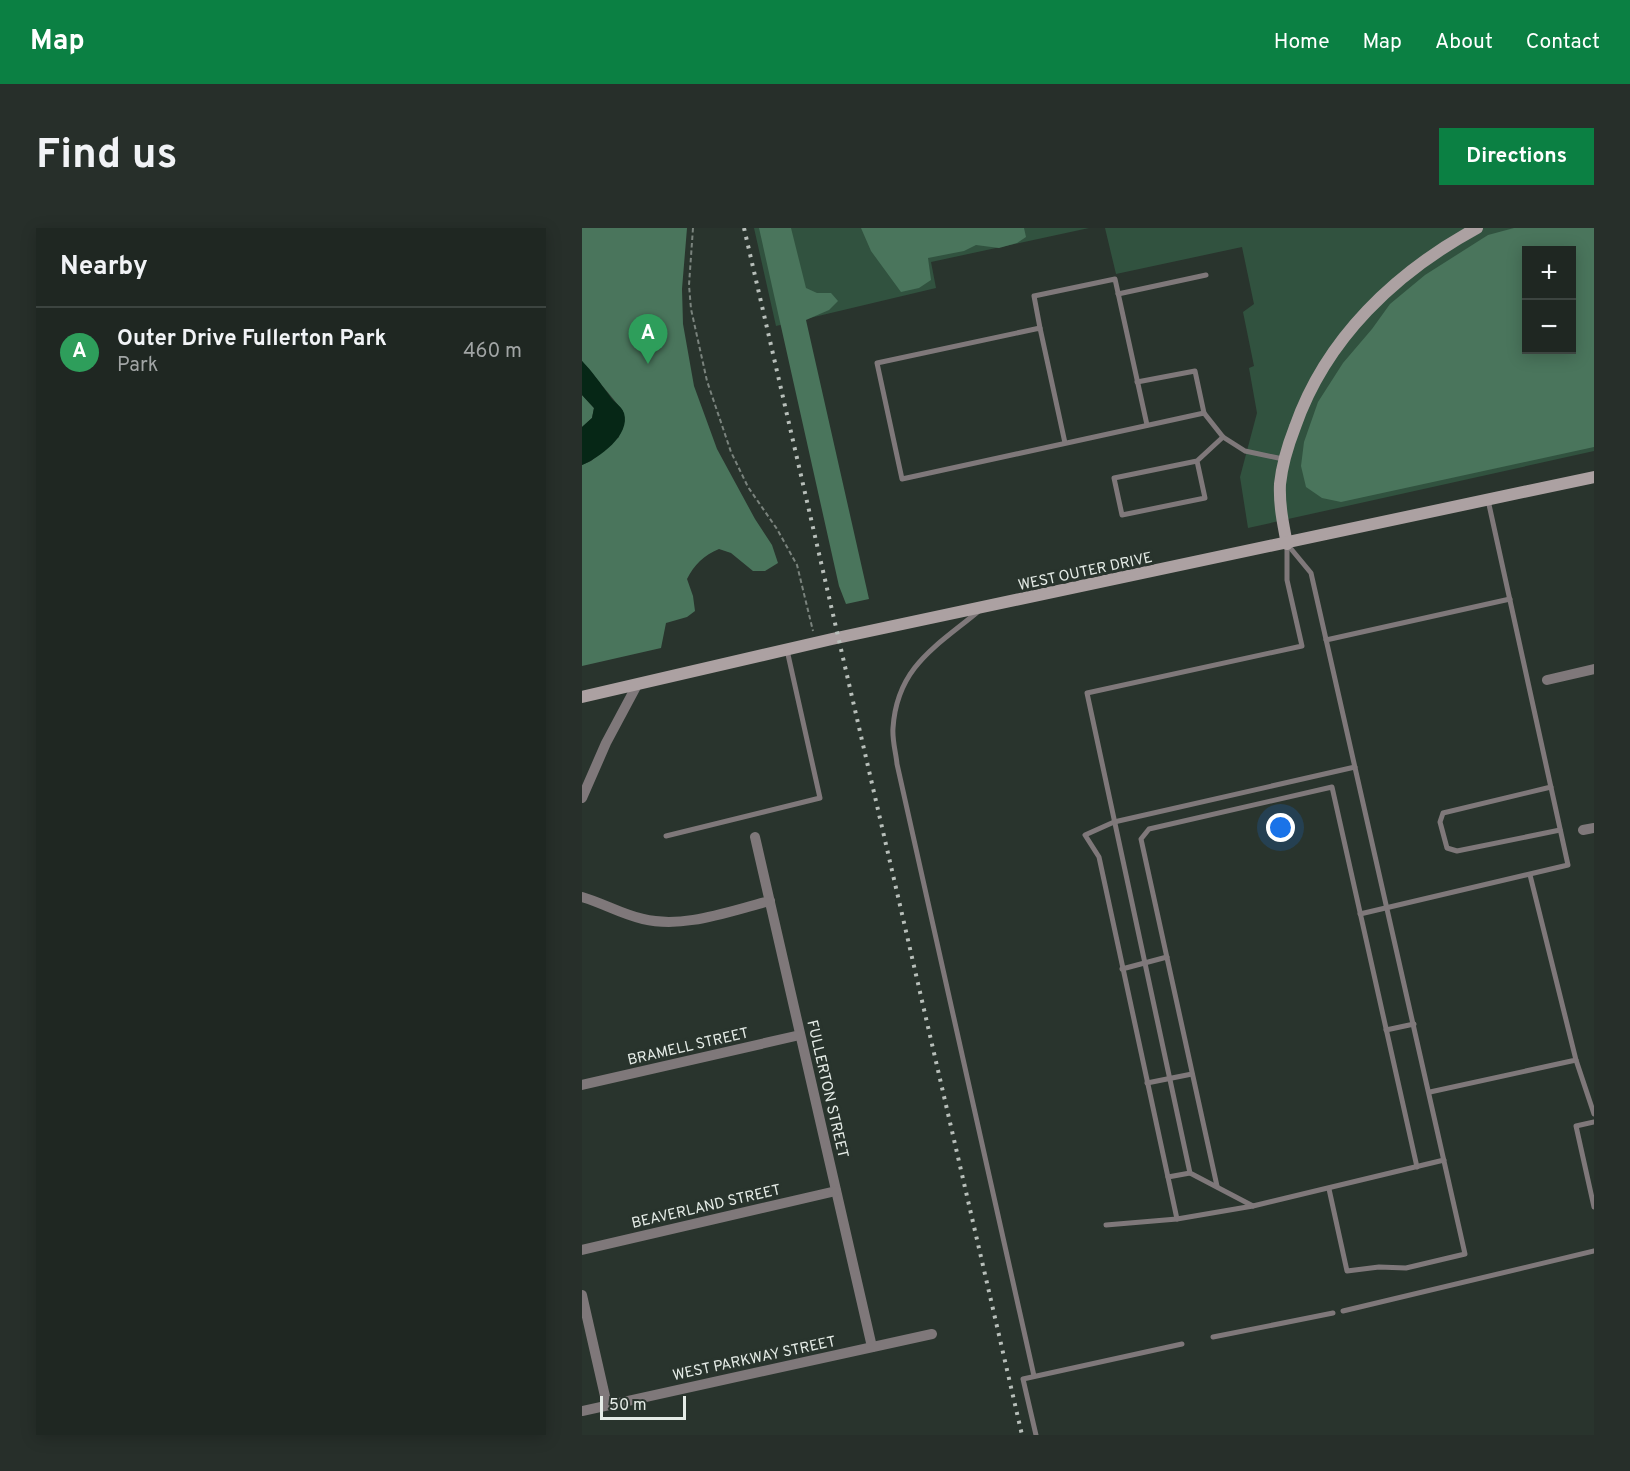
<!DOCTYPE html>
<meta charset="utf-8">
<style>
body{margin:0;font-family:Overpass,sans-serif;background:#272f2a;color:#f1f3f6}
.controls{position:absolute;right:18px;top:18px;display:grid;overflow:hidden;border-radius:0px;box-shadow:0 3px 15px #0003}
.controls button{width:54px;height:54px;display:grid;place-items:center;padding:0;border:0;border-bottom:2px solid #3c4440;background:#1f2722;color:#f1f3f6;font:30px sans-serif}
.scale{position:absolute;left:18px;bottom:15px;width:86px;box-sizing:border-box;padding-left:6px;border:3px solid #e4ebe6;border-top:0;font-size:16px;line-height:21px;white-space:nowrap;color:#e4ebe6;-webkit-text-stroke:4px #29342d;paint-order:stroke}
.you{position:absolute;left:699px;top:600px;width:21px;height:21px;margin:-15px;border:4px solid #fff;border-radius:50%;background:#1a73e8;box-shadow:0 0 0 9px #1a73e833}
.badge{display:grid;place-items:center;width:39px;height:39px;border-radius:50%;background:#0b8043;color:#fff;font-size:20px;font-weight:700}
.pin{position:absolute;translate:-50% -50px;filter:drop-shadow(0 2px 3px #0008)}
.pin::after{content:'';position:absolute;top:32px;width:21px;height:18px;background:inherit;clip-path:polygon(0 0,100% 0,50% 100%)}
.list{margin:0;padding:0;list-style:none}
h2{display:flex;justify-content:space-between;align-items:center;height:78px;margin:0;padding:0 24px;font-size:26px}
h2 small{font-size:20px;font-weight:400;color:#a1a5a5}
.list li{display:grid;grid-template-columns:39px 1fr auto;gap:18px;align-items:center;box-sizing:border-box;height:90px;padding:0 24px;border-top:2px solid #3c4440}
.list b{display:block;font-size:22px;white-space:nowrap}
.list p{margin:0;font-size:20px;white-space:nowrap;color:#a1a5a5}
.list em{font-size:20px;font-style:normal;color:#a1a5a5}
.map{position:relative;flex:none;width:1012px;height:1207px;overflow:hidden;border-radius:0px}
header{display:flex;align-items:center;gap:36px;box-sizing:border-box;height:84px;padding:0 30px;background:#0b8043;color:#fff}
header strong{font-size:28px}
nav{display:flex;gap:33px;margin-inline-start:auto;font-size:21px}
.intro{display:flex;align-items:center;justify-content:space-between;box-sizing:border-box;height:144px;padding:0 36px}
h1{margin:0;font-size:42px}
.button{padding:15px 27px;border-radius:0px;background:#0b8043;color:#fff;font-size:21px;font-weight:700}
main{display:flex;gap:36px;padding:0 36px}
aside{flex:1;background:#1f2722;border-radius:0px;box-shadow:0 3px 15px #0003}
.map>svg:first-child{display:block}
</style>
<header>
<strong>Map</strong>
<nav><a>Home</a><a>Map</a><a>About</a><a>Contact</a></nav>
</header>
<div class="intro"><h1>Find us</h1><a class="button">Directions</a></div>
<main>
<aside>
<h2>Nearby<small></small></h2>
<ul class="list">
<li><span class="badge" style="background:#2e9e5b">A</span><div><b>Outer Drive Fullerton Park</b><p>Park</p></div><em>460 m</em></li>
</ul>
</aside>
<div class="map">
<svg width="1012" height="1207" viewBox="0 0 1012 1207">
<rect width="100%" height="100%" fill="#29342d"/>
<g fill="#31523f" fill-rule="evenodd">
<polygon points="172,0 507,0 349,34 354,60 194,98"/>
<path d="M 523,0 L 1012,0 L 1012,223 L 666,300 L 658,249 L 675,185 L 667,140 L 672,138 L 661,84 L 672,76 L 660,19 L 534,46 ZM 945,22 L 990,22 L 990,122 L 945,122 Z"/>
</g>
<g fill="#4a755c" fill-rule="evenodd">
<path d="M 0,0 L 105,0 L 100,61 L 101,96 L 112,158 L 135,221 L 173,291 L 190,317 L 196,335 L 183,343 L 171,343 L 149,325 L 137,321 C 122,327 112,337 105,351 L 111,368 L 113,383 L 105,389 L 84,395 L 79,420 L 0,438 L 0,237 L 9,233 L 37,209 L 41,183 L 0,133 Z"/>
<polygon points="177,0 209,0 224,60 235,65 249,65 256,73 247,82 224,92 287,371 264,376 257,358"/>
<polygon points="279,0 442,0 444,9 435,15 417,20 394,17 382,23 346,30 349,52 337,60 319,64 289,23"/>
<path d="M 932,0 L 1012,0 L 1012,219 L 759,274 L 740,270 L 724,259 L 719,238 L 722,214 L 736,174 L 761,135 L 790,101 L 808,76 L 843,47 L 906,7 ZM 945,22 L 990,22 L 990,122 L 945,122 Z"/>
<polygon points="0,167 12,180 10,190 0,199"/>
</g>
<path fill="#062716" d="M 0,133 C 11,144 18,155 27,167 C 31,174 39,177 42,185 C 49,207 17,230 0,237 L 0,199 L 10,190 L 12,180 L 0,167 Z"/>
<g fill="none" stroke-linecap="round" stroke-linejoin="round">
<polyline stroke="#7a837d" stroke-width="2" stroke-dasharray="4.5 3" stroke-linecap="butt" points="111,0 107,57 109,81 125,153 149,224 166,259 195,301 215,337 231,403"/>
<g stroke="#7f787a" stroke-width="5">
<polyline points="536,66 624,47"/>
<polyline points="458,100 452,68 533,51 565,197"/>
<polyline points="555,154 613,143 622,185"/>
<polyline points="483,215 458,100 295,135 320,251 622,185 641,209 663,223 701,231"/>
<polyline points="615,233 623,270 540,287 532,250 615,233 641,209"/>
<polyline points="705,316 705,352 720,418 505,465 608,945 671,978 862,932"/>
<polyline points="705,316 729,345 883,1026 824,1040 797,1039 765,1043 747,961"/>
<path d="M 398,382 C 355,418 315,438 311,500 C 310,512 314,525 315,536 L 452,1148"/>
<polyline points="744,412 928,371"/>
<polyline points="969,559 861,585 858,594 865,620 875,623 978,602"/>
<polyline points="84,608 238,570 205,422"/>
<polyline points="778,686 986,637 906,272"/>
<polyline points="540,741 585,729"/>
<polyline points="804,802 832,796"/>
<polyline points="994,832 1012,886"/>
<polyline points="565,855 610,846"/>
<polyline points="848,864 994,832 948,647"/>
<polyline points="1012,894 994,898 1012,979"/>
<polyline points="586,949 608,945"/>
<polyline points="635,958 559,611 567,601 750,559 835,939"/>
<polyline points="595,991 517,629 503,607 532,594 773,539"/>
<polyline points="524,997 595,991 671,978"/>
<polyline points="761,1083 1012,1023"/>
<polyline points="631,1109 751,1085"/>
<polyline points="454,1207 441,1151 600,1116"/>
</g>
<g stroke="#7f787a" stroke-width="10">
<polyline points="965,452 1012,441"/>
<polyline points="0,570 24,515 55,457"/>
<polyline points="1001,602 1012,600"/>
<polyline points="173,609 290,1119"/>
<path d="M 0,669 C 21,675 39,686 61,691 C 102,701 147,683 188,673"/>
<polyline points="0,857 218,807"/>
<polyline points="0,1022 254,963"/>
<polyline points="0,1067 25,1177"/>
<polyline points="0,1183 350,1106"/>
</g>
<g stroke="#aca1a2" stroke-width="12">
<path d="M 705,316 C 701,296 697,276 698,256 C 700,237 706,217 713,199 C 744,110 814,44 895,0"/>
<polyline points="0,469 250,411 1012,249"/>
</g>
<polyline stroke="#b8bfba" stroke-width="4" stroke-dasharray="3 6" stroke-linecap="butt" points="162,0 440,1207"/>
</g>
<g text-anchor="middle" stroke-width="6" stroke-linejoin="round" paint-order="stroke">
<g font-size="15" fill="#e4ebe6" stroke="#29342d">
<text transform="translate(503 343) rotate(-12)" y="5">WEST OUTER DRIVE</text>
<text transform="translate(106 818) rotate(-13)" y="5">BRAMELL STREET</text>
<text transform="translate(246 861) rotate(77)" y="5">FULLERTON STREET</text>
<text transform="translate(124 978) rotate(-13)" y="5">BEAVERLAND STREET</text>
<text transform="translate(172 1130) rotate(-12)" y="5">WEST PARKWAY STREET</text>
</g>
</g>
</svg>
<div class="controls">
<button>+</button>
<button>−</button>
</div>
<div class="scale">50 m</div>
<div class="you"></div>
<div class="pin badge" style="left:66px;top:136px;background:#2e9e5b">A</div>
</div>
</main>
